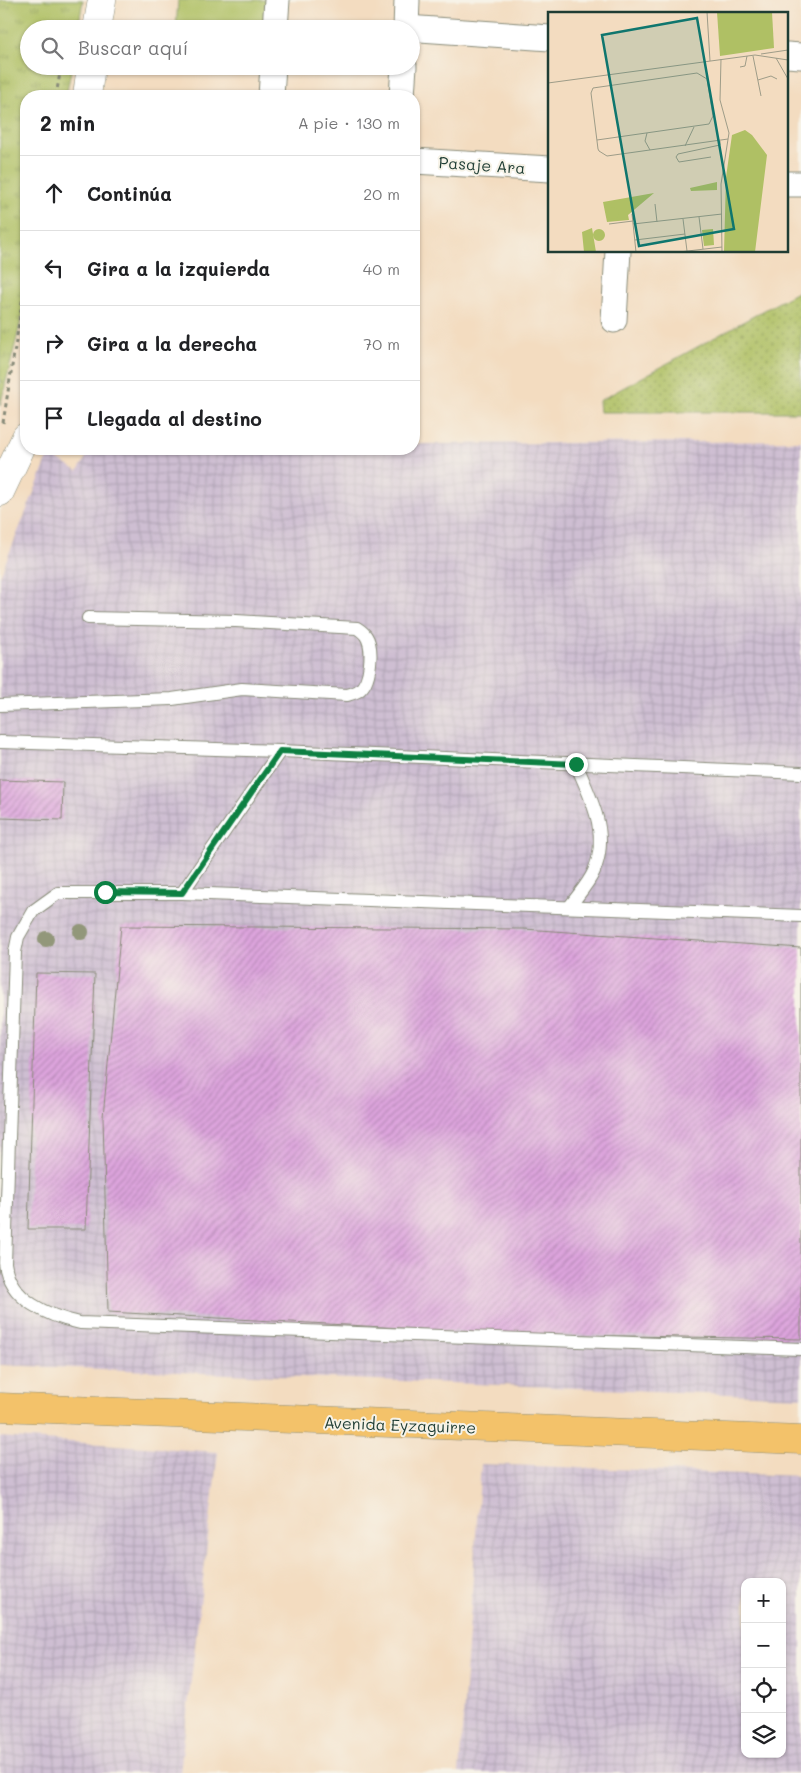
<!DOCTYPE html>
<html lang="es">
<meta charset="utf-8">
<style>
body{margin:0;font-family:Mali,sans-serif;background:#f6f6f6;color:#202124}
.controls{position:absolute;right:15px;bottom:15px;display:grid;overflow:hidden;border-radius:10px;box-shadow:0 1px 4px #0004}
.controls button{width:45px;height:45px;display:grid;place-items:center;padding:0;border:0;border-bottom:1px solid #e0e0e0;background:#fff;color:#202124;font:25px sans-serif}
.stop{position:absolute;width:15px;height:15px;margin:-11px;border:4px solid #0b8043;border-radius:50%;background:#fff}
.stop.end{background:#0b8043;border-color:#fff;box-shadow:0 1px 5px #0008}
.list{margin:0;padding:0;list-style:none}
h2{display:flex;justify-content:space-between;align-items:center;height:65px;margin:0;padding:0 20px;font-size:21px}
h2 small{font-size:16px;font-weight:400;color:#757577}
.list li{display:grid;grid-template-columns:32px 1fr auto;gap:15px;align-items:center;box-sizing:border-box;height:75px;padding:0 20px;border-top:1px solid #e0e0e0}
.list b{display:block;font-size:19px;white-space:nowrap}
.list em{font-size:16px;font-style:normal;color:#757577}
.icon{flex:none;width:28px;height:28px;fill:none;stroke:currentColor;stroke-width:2;stroke-linecap:round;stroke-linejoin:round}
.map{position:relative;flex:none;width:801px;height:1773px;overflow:hidden}
.search{position:absolute;background:#fff;box-shadow:0 1px 4px #0004;left:20px;top:20px;width:400px;height:55px;display:flex;align-items:center;gap:12px;box-sizing:border-box;padding:0 18px;border-radius:28px;color:#757577;font-size:19px}
.panel{position:absolute;background:#fff;box-shadow:0 1px 4px #0004;left:20px;top:90px;width:400px;height:365px;border-radius:20px}
.map>svg:first-child{display:block}
</style>
<div class="map">
<svg width="801" height="1773" viewBox="0 0 801 1773">
<defs>
<pattern id="industrial-grid" width="8" height="8" patternUnits="userSpaceOnUse" patternTransform="scale(1.25)"><rect width="8" height="8" fill="#cebed2"/><path d="M0 4h8M4 0v8" fill="none" stroke="#b0a4b5"/></pattern>
<pattern id="grass-tufts" width="24" height="20" patternUnits="userSpaceOnUse" patternTransform="scale(1.25)"><rect width="24" height="20" fill="#afc064"/><path d="M3 7l-1-3M5 7V3M7 7l1-3M15 17l-1-3M17 17v-4M19 17l1-3" fill="none" stroke="#8e9d53"/></pattern>
<pattern id="park-dots" width="8" height="8" patternUnits="userSpaceOnUse" patternTransform="scale(1.25)"><rect width="8" height="8" fill="#afc064"/><path d="M2 2h.1M6 6h.1" fill="none" stroke="#8e9d53" stroke-width="1.8" stroke-linecap="round"/></pattern>
<pattern id="building-hatch" width="6" height="6" patternUnits="userSpaceOnUse" patternTransform="scale(1.25)"><rect width="6" height="6" fill="#dda4dd"/><path d="M-1 1l2-2M0 6l6-6M5 7l2-2" fill="none" stroke="#b387b4"/></pattern>
</defs>
<rect width="100%" height="100%" fill="#f7f3e8"/>
<filter id="ink" filterUnits="userSpaceOnUse"><feTurbulence type="fractalNoise" baseFrequency=".02" numOctaves="2"/><feDisplacementMap in="SourceGraphic" scale="10" xChannelSelector="R" yChannelSelector="G"/><feConvolveMatrix kernelMatrix="1 2 1 2 8 2 1 2 1" color-interpolation-filters="sRGB"/></filter>
<filter id="wash" filterUnits="userSpaceOnUse"><feTurbulence type="fractalNoise" baseFrequency=".0096" numOctaves="4" result="noise"/><feDisplacementMap in="SourceGraphic" scale="20" xChannelSelector="R" yChannelSelector="G"/><feGaussianBlur stdDeviation="1.12" result="paint"/><feColorMatrix in="noise" values="0 0 0 0 0 0 0 0 0 0 0 0 0 0 0 0 0 1.4 0 .05"/><feComposite in="paint" operator="in"/></filter>
<g filter="url(#wash)">
<rect width="100%" height="100%" fill="#f3dcc0"/>
<g fill="url(#industrial-grid)" fill-rule="evenodd">
<polygon points="801,441 801,1397 0,1365 0,576 49,455 78,471 91,449 414,449 414,444"/>
<polygon points="0,1437 218,1452 180,1773 0,1773"/>
<path d="M 481,1464 L 801,1476 L 801,1773 L 459,1773 ZM 745,1582 L 782,1582 L 782,1754 L 745,1754 Z"/>
</g>
<polygon fill="url(#grass-tufts)" stroke="#677e4c" points="0,0 83,0 78,29 29,29 29,66 72,66 66,96 26,96 26,301 0,406"/>
<polygon fill="url(#park-dots)" stroke="#677e4c" points="801,290 801,412 600,412 599,401"/>
<polygon fill="#afc064" stroke="#677e4c" points="178,0 266,0 264,29 176,29"/>
<g id="blocks">
<g fill="url(#building-hatch)">
<polygon points="0,780 63,782 62,820 0,818"/>
<polygon points="121,926 524,929 801,948 801,1339 511,1334 108,1312 103,1117"/>
<polygon points="36,973 95,974 86,1229 28,1229"/>
</g>
</g>
</g>
<g filter="url(#ink)">
<use href="#blocks" fill-opacity="0" stroke="#898c7a" stroke-width="1"/>
<g fill="none" stroke-linecap="round" stroke-linejoin="round">
<defs>
<g id="service">
<path d="M 0,705 L 172,699 L 242,689 L 347,695 C 350,694 355,693 358,691 C 371,683 374,648 366,636 C 364,633 360,630 357,628 L 236,621 L 88,618"/>
<polyline points="0,742 280,751 801,773"/>
<polyline points="182,893 280,751"/>
<path d="M 570,906 C 578,895 589,883 594,871 C 610,833 591,799 576,764"/>
<path d="M 801,916 L 182,893 L 58,893 L 33,911 L 18,937 L 15,952 L 5,1263 C 9,1300 48,1316 80,1323 L 801,1349"/>
</g>
<g id="minor">
<polyline points="406,28 550,38"/>
<polyline points="275,29 277,0"/>
<polyline points="406,29 407,0"/>
<polyline points="787,55 801,56"/>
<polyline points="271,96 273,66"/>
<polyline points="402,96 404,66"/>
<polyline points="414,161 550,169"/>
<polyline points="787,184 801,184"/>
<polyline points="614,320 618,251"/>
</g>
<g id="tertiary">
<polyline points="97,29 102,0"/>
<polyline points="87,96 91,66"/>
<polyline points="0,492 26,437"/>
</g>
<polyline id="primary" points="0,1407 801,1440"/>
</defs>
<use href="#service" stroke="#898c7a" stroke-width="14"/>
<use href="#minor" stroke="#898c7a" stroke-width="27"/>
<use href="#tertiary" stroke="#898c7a" stroke-width="29"/>
<use href="#primary" stroke="#898c7a" stroke-width="29"/>
<g stroke="#898c7a" stroke-width="3" stroke-dasharray="4 4" stroke-linecap="butt">
<polyline points="56,96 61,67"/>
<polyline points="3,423 26,278"/>
</g>
<use href="#service" stroke="#fff" stroke-width="12"/>
<use href="#minor" stroke="#fff" stroke-width="25"/>
<use href="#tertiary" stroke="#fff" stroke-width="28"/>
<use href="#primary" stroke="#f3c26a" stroke-width="28"/>
</g>
<g fill="#92977a">
<circle cx="81" cy="932" r="8"/>
<circle cx="46" cy="939" r="8"/>
</g>
</g>
<g fill="none" stroke-linecap="round" stroke-linejoin="round" filter="url(#ink)">
<polyline stroke="#0b8043" stroke-width="6" points="105,892 182,893 280,751 576,764"/>
</g>
<g text-anchor="middle" stroke-width="4" stroke-linejoin="round" paint-order="stroke">
<g font-size="16" fill="#1f3d34" stroke="#f7f3e8">
<text transform="translate(482 165) rotate(4)" y="6">Pasaje Ara</text>
<text transform="translate(400 1425) rotate(2)" y="6">Avenida Eyzaguirre</text>
</g>
</g>
<g transform="translate(548 12)">
<rect width="240" height="240" fill="#f3dcc0"/>
<path d="M 197,118 L 204,123 L 219,143 L 207,240 L 176,240 L 178,165 L 184,123 ZM 44,216 L 48,240 L 36,240 L 34,220 Z" fill="#afc064"/>
<path d="M 169,0 L 224,0 L 226,36 L 172,44 Z" fill="#afc064"/>
<path d="M 169,170 L 169,178 L 143,179 L 142,176 ZM 106,181 L 80,203 L 81,208 L 59,210 L 55,190 Z" fill="#afc064"/>
<path d="M59 201a6 6 0 1 1 12 0a6 6 0 1 1-12 0ZM45 223a6 6 0 1 1 12 0a6 6 0 1 1-12 0ZM 165,217 L 166,233 L 156,234 L 154,218 Z" fill="#afc064"/>
<path fill="none" stroke="#9e9c88" stroke-width="1" d="M 159,0 L 162,49M 213,42 L 240,38M 205,44 L 213,84M 228,46 L 240,67M 173,47 L 172,88 L 181,121 L 173,172 L 174,240M 192,55 L 197,54 L 199,44M 210,68 L 223,64 L 229,67M 0,71 L 207,43 L 240,48M 99,121 L 97,129 L 102,138M 49,128 L 161,112 L 165,104 L 159,67 L 149,61 L 45,76 L 43,81 L 50,137 L 51,139 L 59,144 L 180,127M 137,134 L 146,115M 163,145 L 131,150 L 128,145 L 130,142 L 172,133 L 172,129M 107,192 L 109,210M 84,202 L 88,240M 151,205 L 155,237M 135,207 L 139,239M 61,212 L 85,209M 85,212 L 174,202M 87,228 L 137,222M 131,240 L 174,235"/>
<path fill="#0f766e" fill-opacity="0.15" stroke="#0f766e" stroke-width="2.5" d="M 149,6 L 186,217 L 91,234 L 54,23 Z"/>
<rect width="240" height="240" fill="none" stroke="#1f3d34" stroke-width="2.5"/>
</g>
</svg>
<div class="controls">
<button>+</button>
<button>−</button>
<button><svg class="icon" aria-label="locate" viewBox="0 0 24 24"><circle cx="12" cy="12" r="6"/><path d="M12 2v4M12 18v4M2 12h4M18 12h4"/></svg></button>
<button><svg class="icon" aria-label="layers" viewBox="0 0 24 24"><path d="M12 4l9 5-9 5-9-5zM3 14l9 5 9-5"/></svg></button>
</div>
<div class="stop" style="left:105px;top:892px"></div>
<div class="stop end" style="left:576px;top:764px"></div>
<div class="search"><svg class="icon" aria-label="search" viewBox="0 0 24 24"><circle cx="10" cy="10" r="6"/><path d="M15 15l6 6"/></svg>Buscar aquí</div>
<section class="panel">
<h2>2 min<small>A pie · 130 m</small></h2>
<ul class="list">
<li><svg class="icon" aria-label="ahead" viewBox="0 0 24 24"><path d="M12 20V5M6 11l6-6 6 6"/></svg><div><b>Continúa</b></div><em>20 m</em></li>
<li><svg class="icon" aria-label="left" viewBox="0 0 24 24"><path d="M17 20v-9H6M10 6l-5 5 5 5"/></svg><div><b>Gira a la izquierda</b></div><em>40 m</em></li>
<li><svg class="icon" aria-label="right" viewBox="0 0 24 24"><path d="M7 20v-9h11M14 6l5 5-5 5"/></svg><div><b>Gira a la derecha</b></div><em>70 m</em></li>
<li><svg class="icon" aria-label="arrive" viewBox="0 0 24 24"><path d="M6 21V4h12l-3 4 3 4H6"/></svg><div><b>Llegada al destino</b></div></li>
</ul>
</section>
</div>
